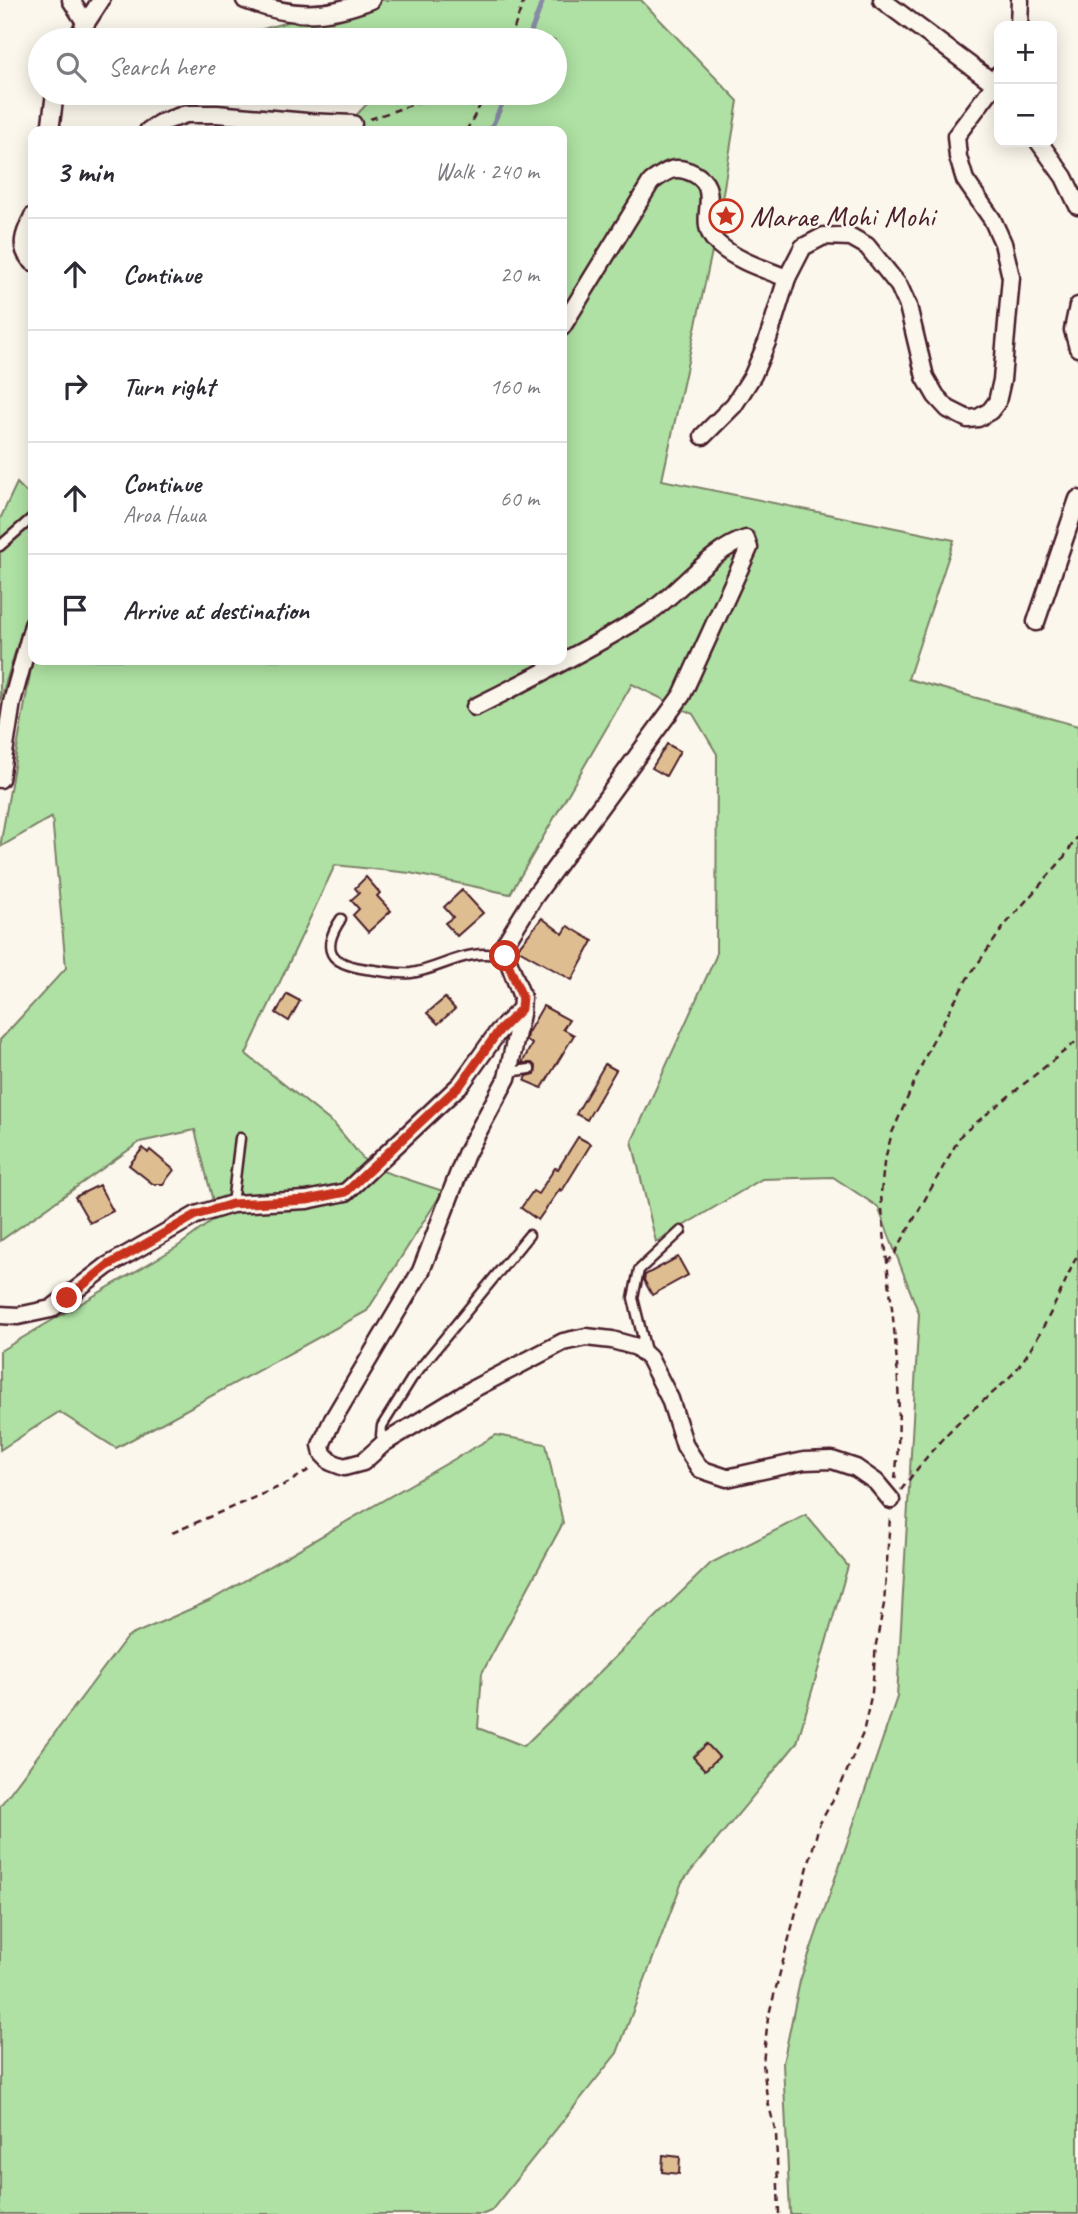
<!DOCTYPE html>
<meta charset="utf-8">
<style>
body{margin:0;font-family:Caveat,sans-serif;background:#f7f7f7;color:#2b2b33}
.controls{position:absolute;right:21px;top:21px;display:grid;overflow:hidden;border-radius:14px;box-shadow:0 4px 18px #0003}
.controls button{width:63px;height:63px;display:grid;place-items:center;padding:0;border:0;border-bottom:2px solid #e1e1e2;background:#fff;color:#2b2b33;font:35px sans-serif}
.stop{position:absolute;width:21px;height:21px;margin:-16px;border:5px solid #c8321e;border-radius:50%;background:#fff}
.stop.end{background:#c8321e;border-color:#fff;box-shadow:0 2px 7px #0008}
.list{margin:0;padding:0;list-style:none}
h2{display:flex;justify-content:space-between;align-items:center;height:91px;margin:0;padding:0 28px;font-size:30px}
h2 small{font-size:23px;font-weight:400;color:#7c7c81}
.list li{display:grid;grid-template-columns:46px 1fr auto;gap:21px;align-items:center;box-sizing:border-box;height:112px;padding:0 28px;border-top:2px solid #e1e1e2}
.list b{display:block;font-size:26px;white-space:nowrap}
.list p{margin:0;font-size:23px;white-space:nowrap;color:#7c7c81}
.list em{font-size:23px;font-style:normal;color:#7c7c81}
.icon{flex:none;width:38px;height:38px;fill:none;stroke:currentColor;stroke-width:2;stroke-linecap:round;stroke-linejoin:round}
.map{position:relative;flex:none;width:1078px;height:2214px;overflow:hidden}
.search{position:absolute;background:#fff;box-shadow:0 4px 18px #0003;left:28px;top:28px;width:539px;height:77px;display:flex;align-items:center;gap:18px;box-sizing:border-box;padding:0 24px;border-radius:38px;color:#7c7c81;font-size:26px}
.panel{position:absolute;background:#fff;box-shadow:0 4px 18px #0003;left:28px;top:126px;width:539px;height:539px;border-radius:14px}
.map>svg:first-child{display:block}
</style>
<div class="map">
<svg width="1078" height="2214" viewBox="0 0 1078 2214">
<rect width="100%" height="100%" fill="#fbf7ec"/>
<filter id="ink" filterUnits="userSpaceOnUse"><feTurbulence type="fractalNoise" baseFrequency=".0143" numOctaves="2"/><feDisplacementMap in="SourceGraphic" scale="14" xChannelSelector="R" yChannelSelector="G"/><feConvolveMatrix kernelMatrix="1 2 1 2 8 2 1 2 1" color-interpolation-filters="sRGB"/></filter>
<g filter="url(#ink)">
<g fill="#aee1a3" stroke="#7c8067" stroke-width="2">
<polygon points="345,0 641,0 738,101 718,224 662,480 954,540 908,679 1078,726 1078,2214 790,2214 783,2063 800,1981 897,1697 919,1314 878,1207 833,1177 762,1179 656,1242 632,1141 716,956 717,754 693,714 632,684 510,894 410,873 335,865 246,1054 335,1125 370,1167 443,1191 367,1311 116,1448 59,1412 0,1450 0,1351 177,1247 217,1217 195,1130 140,1142 0,1241 0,1040 66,968 52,817 0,847 33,657 33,660 562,660 562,131 341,131 369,102 318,93 555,93 555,40 224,40 330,10"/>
<polygon points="17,483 33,499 33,595 0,701 0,519"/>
<polygon points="496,1435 546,1444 563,1523 482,1673 478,1728 524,1746 711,1563 806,1515 848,1566 797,1743 682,1882 617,2053 491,2211 484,2214 0,2214 0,1806 127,1637 211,1600"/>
</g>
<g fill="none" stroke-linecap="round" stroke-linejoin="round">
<g stroke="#878aa5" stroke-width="5">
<polyline points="528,40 543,0"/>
<polyline points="490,131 507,93"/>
</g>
</g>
<g fill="#debe91" stroke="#4a1f2b" stroke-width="2">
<polygon points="667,744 680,751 666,776 652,768"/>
<polygon points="366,877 380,893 377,896 391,911 368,932 353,915 359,909 351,900 359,893 355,888"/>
<polygon points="462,890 483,913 457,936 445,923 453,917 444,907"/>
<polygon points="542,918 563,934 568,926 593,941 572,980 517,949"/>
<polygon points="287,994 300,1001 289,1021 276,1013"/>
<polygon points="445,998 455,1009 438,1024 427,1013"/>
<polygon points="543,1006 569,1020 563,1029 574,1035 542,1088 525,1081 527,1076 535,1074 536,1067 532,1063 522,1063 532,1044 526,1040 527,1034"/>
<polygon points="605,1064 616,1070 587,1120 576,1114"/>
<polygon points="578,1137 591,1144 562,1191 560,1189 538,1220 521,1208 533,1191 538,1194 555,1168 558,1169"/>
<polygon points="143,1148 148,1153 150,1150 174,1170 163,1184 153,1184 129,1165"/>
<polygon points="99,1185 113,1211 90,1223 75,1197"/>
<polygon points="678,1257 688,1275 652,1295 644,1280 645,1275"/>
<polygon points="707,1744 719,1757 705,1770 693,1757"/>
<polygon points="663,2155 680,2157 679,2174 662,2172"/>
</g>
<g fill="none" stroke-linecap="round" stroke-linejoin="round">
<defs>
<g id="lane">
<polyline points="0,546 33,517"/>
<path d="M 341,919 C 316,956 337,966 374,970 C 386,972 399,974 411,973 C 433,970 452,958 473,955 C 485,953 494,954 505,956"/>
<polyline points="509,1072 530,1069"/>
<polyline points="232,1204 240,1138"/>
<polyline points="646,1351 633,1298 639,1270 681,1231"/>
<polyline points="384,1443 381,1435 382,1426 412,1378 529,1235"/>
</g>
<g id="street">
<polyline points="71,0 85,22"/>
<path d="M 245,0 C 292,18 324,18 371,0"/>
<polyline points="882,0 995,84 999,89"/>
<polyline points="1019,26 1020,0"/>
<polyline points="75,40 101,0"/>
<polyline points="50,131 55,93"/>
<polyline points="148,131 160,123 186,114 217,114 307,122 353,124"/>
<polyline points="1039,142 1064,177 1078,206"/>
<path d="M 33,216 C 25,232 17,248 33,262"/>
<polyline points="1078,306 1073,330 1078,348"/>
<path d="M 562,327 L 651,182 C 658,177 667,170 675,169 C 686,168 703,176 707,187 C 714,206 698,225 718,244 C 737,261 764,269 787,278"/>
<polyline points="703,436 734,405 753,375 767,342 787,278 803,247 824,236 851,237 867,246 899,286 908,306 925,377 936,396 948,409 968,419 978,418 990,411 997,402 1002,380 1011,277 1003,243 992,219 965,180 958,157 956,136 995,84 999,74"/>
<polyline points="1036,622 1078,499"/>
<path d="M 475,707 C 533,678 592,648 647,614 C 678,594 711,549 746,539 L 749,548 L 682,695 L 534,897 L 503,947 L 522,997 L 521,1014 L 507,1078 L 466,1154 L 421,1271 L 332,1421 L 321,1445 L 323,1454 L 331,1462 L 344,1467 L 363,1462 L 384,1443 L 473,1389 L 563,1342 L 586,1337 L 612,1340 L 637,1347 L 649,1358 L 670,1399 L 685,1446 L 700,1469 L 727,1478 L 804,1461 L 832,1460 L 856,1468 L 876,1482 L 891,1500"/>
<polyline points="0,779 12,702 33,625"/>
<polyline points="0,1315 18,1316 51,1309 107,1266 196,1215 232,1204 307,1200 346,1192 461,1084 498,1032 520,1010"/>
</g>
</defs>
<use href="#lane" stroke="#4a1f2b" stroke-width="13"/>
<use href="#street" stroke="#4a1f2b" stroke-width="21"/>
<g stroke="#4a1f2b" stroke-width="2.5" stroke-dasharray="7 5" stroke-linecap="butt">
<polyline points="510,40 524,0"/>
<polyline points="370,119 423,101 436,93"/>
<polyline points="466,131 487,93"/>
<polyline points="887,1263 895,1253 961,1135 1078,1040"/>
<path d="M 895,1479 C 907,1384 887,1289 881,1194 L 884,1163 L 892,1133 L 931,1044 L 967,979 L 1005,925 L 1062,860 L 1078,836"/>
<path d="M 901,1490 C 921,1464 940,1439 964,1417 C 983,1400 1003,1387 1019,1366 C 1044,1332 1061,1291 1078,1253"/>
<polyline points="172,1533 288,1483 312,1468"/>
<polyline points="779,2214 776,2133 767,2098 763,2063 768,2018 819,1825 841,1785 863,1733 872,1692 876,1644 884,1604 890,1517"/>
</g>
<use href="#lane" stroke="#fbf7ec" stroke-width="8"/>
<use href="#street" stroke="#fbf7ec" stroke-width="16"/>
</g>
</g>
<g fill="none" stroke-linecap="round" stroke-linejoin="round" filter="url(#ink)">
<polyline stroke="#c8321e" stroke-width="9" points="67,1298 107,1266 196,1215 232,1204 307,1200 346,1192 461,1084 498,1032 521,1009 522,997 505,956"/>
</g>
<defs>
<symbol id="sight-ring" viewBox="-11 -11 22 22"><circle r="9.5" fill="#fbf7ec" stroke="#c8321e" stroke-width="1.5"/><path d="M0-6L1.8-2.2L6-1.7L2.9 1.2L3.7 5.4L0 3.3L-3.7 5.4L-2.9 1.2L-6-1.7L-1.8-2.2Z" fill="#c8321e"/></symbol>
</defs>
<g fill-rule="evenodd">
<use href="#sight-ring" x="707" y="197" width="38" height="38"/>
</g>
<g text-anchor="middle" stroke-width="5" stroke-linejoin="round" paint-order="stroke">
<g font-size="30" fill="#4a1f2b" stroke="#fbf7ec" text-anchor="start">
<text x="750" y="226">Marae Mohi Mohi</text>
</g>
</g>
</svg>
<div class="controls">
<button>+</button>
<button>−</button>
</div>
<div class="stop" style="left:505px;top:956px"></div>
<div class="stop end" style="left:67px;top:1298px"></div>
<div class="search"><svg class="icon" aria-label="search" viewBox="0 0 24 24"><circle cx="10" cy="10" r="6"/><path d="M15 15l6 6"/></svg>Search here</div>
<section class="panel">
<h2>3 min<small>Walk · 240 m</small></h2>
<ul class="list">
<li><svg class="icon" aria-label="ahead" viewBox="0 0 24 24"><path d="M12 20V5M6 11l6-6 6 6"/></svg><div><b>Continue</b></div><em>20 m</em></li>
<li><svg class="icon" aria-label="right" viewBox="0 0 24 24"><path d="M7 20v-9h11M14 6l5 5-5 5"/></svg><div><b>Turn right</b></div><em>160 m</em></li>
<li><svg class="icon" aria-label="ahead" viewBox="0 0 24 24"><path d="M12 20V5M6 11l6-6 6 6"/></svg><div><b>Continue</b><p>Aroa Haua</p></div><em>60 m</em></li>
<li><svg class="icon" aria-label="arrive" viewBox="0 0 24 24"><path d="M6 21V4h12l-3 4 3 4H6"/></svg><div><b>Arrive at destination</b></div></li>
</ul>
</section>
</div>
